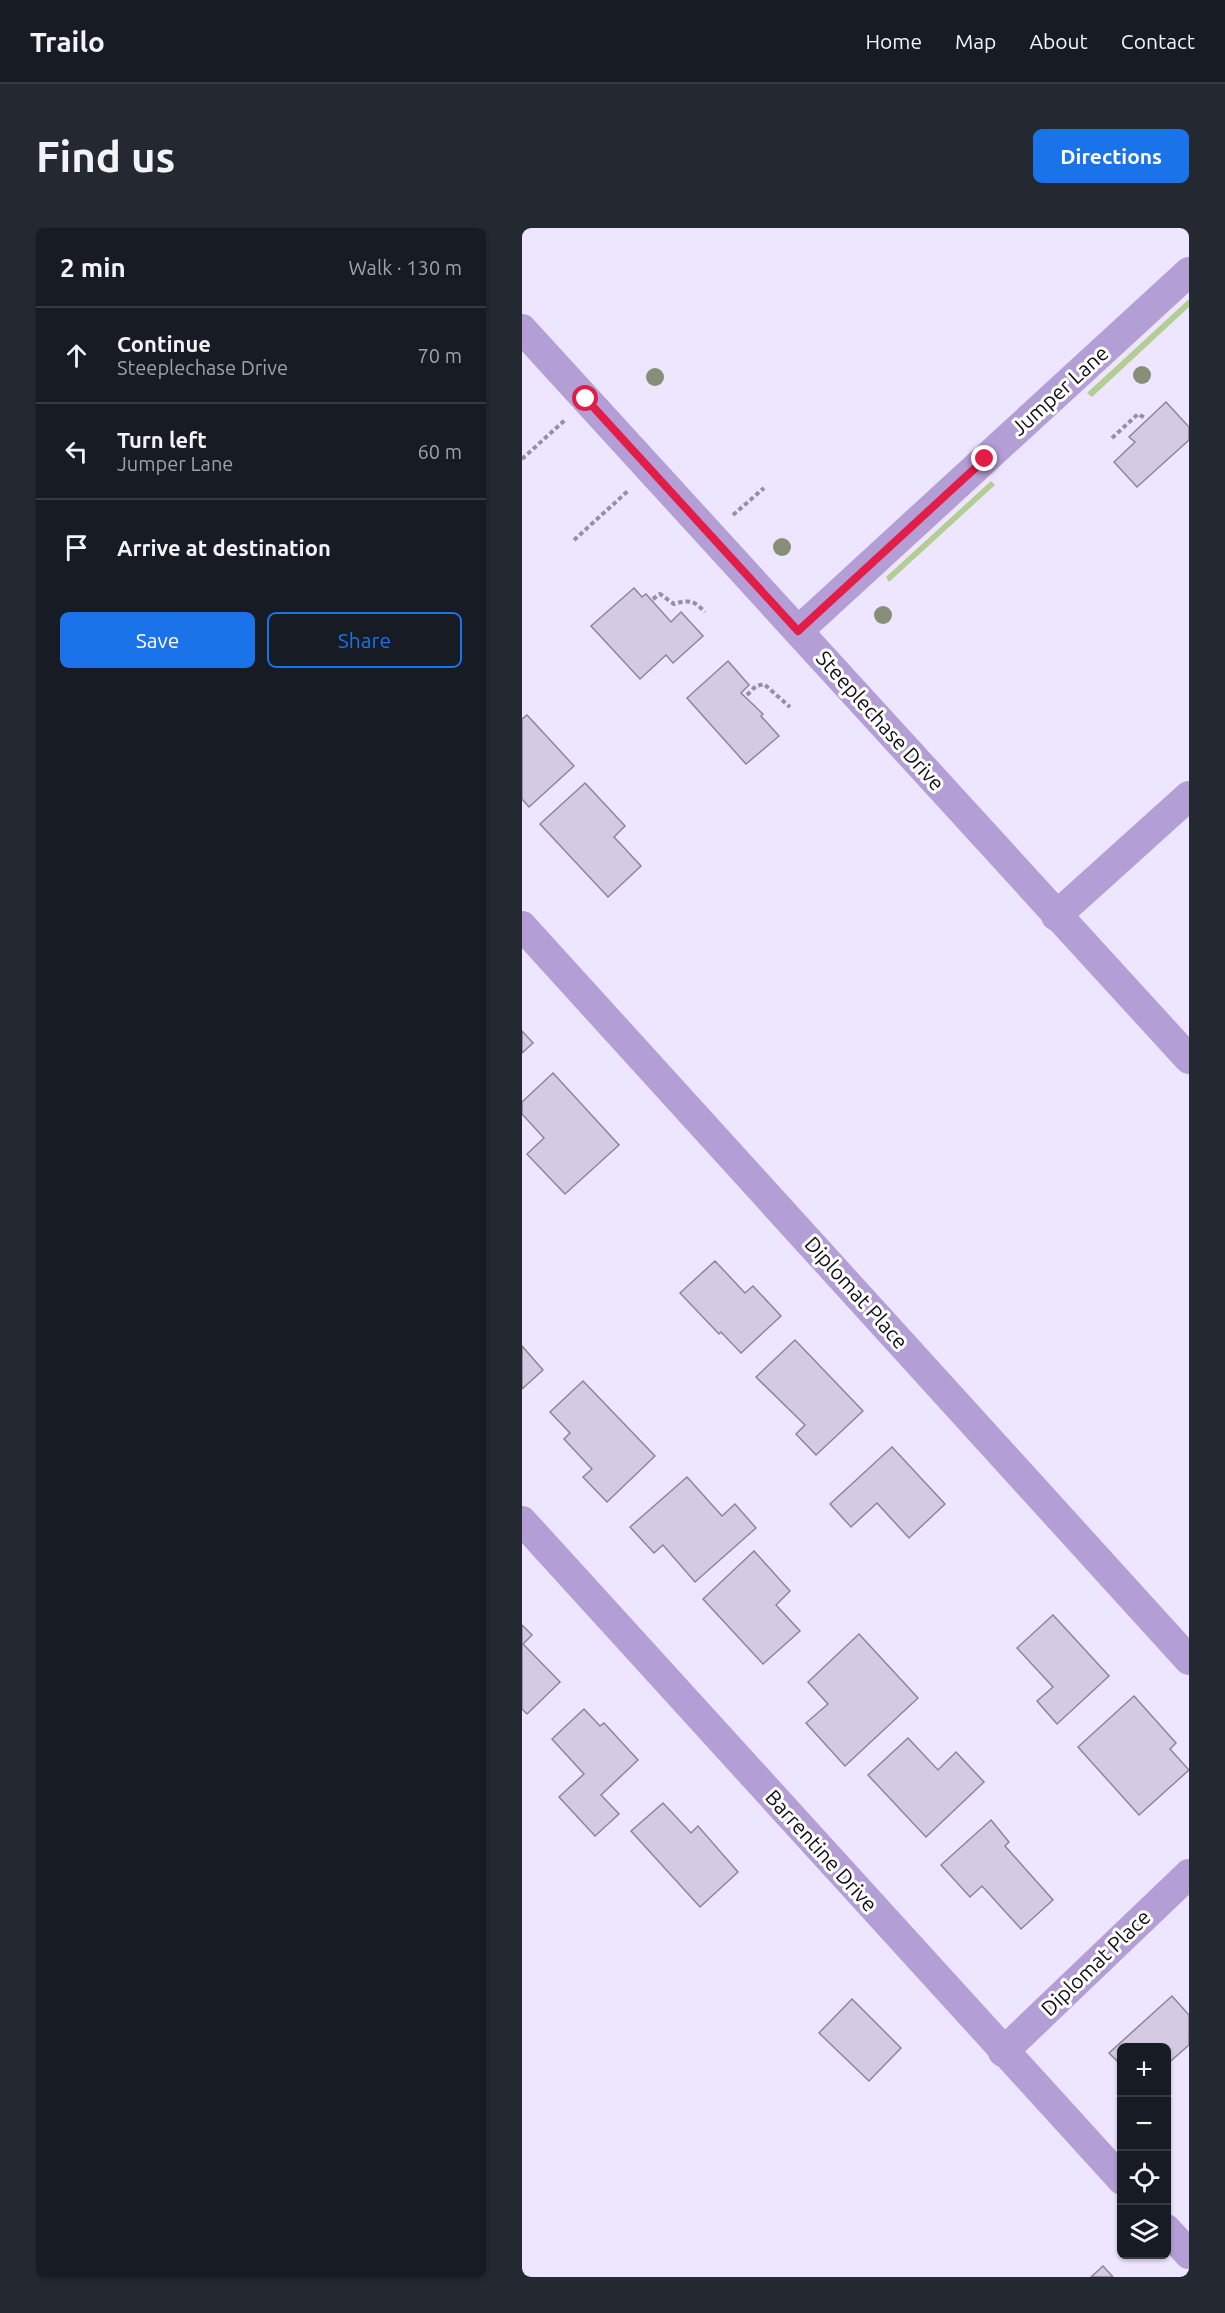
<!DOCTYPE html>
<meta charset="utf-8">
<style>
body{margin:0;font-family:Ubuntu,sans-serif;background:#242831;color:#f1f3f6}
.controls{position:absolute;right:18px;bottom:18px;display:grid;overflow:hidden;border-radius:9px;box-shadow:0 2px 4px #0004}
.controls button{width:54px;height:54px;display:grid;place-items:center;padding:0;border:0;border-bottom:2px solid #363941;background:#171b24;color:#f1f3f6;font:30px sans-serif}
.stop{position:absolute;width:18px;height:18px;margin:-14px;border:4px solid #e11d48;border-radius:50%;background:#fff}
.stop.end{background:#e11d48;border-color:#fff;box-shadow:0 2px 6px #0008}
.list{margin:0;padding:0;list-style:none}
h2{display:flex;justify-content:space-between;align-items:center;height:78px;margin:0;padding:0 24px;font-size:26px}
h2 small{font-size:20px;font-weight:400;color:#9ea1a6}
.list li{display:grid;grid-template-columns:39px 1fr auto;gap:18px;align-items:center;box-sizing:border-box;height:96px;padding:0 24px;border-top:2px solid #363941}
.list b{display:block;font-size:22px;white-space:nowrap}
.list p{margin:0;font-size:20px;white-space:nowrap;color:#9ea1a6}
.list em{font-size:20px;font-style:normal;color:#9ea1a6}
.actions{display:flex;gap:12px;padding:18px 24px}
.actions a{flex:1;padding:14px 0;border:2px solid #1a73e8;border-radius:9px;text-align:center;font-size:21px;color:#1a73e8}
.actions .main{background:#1a73e8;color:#fff}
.icon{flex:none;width:33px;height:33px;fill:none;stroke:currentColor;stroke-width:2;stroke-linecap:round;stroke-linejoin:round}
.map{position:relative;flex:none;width:667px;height:2049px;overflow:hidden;border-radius:9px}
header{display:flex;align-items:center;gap:36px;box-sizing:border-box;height:84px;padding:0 30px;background:#171b24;border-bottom:2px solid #363941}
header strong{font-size:28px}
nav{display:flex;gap:33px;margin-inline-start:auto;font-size:21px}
.intro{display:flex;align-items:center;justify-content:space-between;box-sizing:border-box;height:144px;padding:0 36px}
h1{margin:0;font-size:42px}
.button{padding:15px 27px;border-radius:9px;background:#1a73e8;color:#fff;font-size:21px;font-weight:700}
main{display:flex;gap:36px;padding:0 36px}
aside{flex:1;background:#171b24;border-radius:9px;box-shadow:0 2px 4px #0004}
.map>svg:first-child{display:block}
</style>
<header>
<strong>Trailo</strong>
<nav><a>Home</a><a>Map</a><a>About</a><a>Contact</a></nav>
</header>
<div class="intro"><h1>Find us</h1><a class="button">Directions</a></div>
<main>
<aside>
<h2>2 min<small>Walk · 130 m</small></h2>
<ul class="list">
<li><svg class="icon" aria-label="ahead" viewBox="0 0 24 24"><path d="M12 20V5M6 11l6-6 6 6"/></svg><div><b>Continue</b><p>Steeplechase Drive</p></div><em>70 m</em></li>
<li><svg class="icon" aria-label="left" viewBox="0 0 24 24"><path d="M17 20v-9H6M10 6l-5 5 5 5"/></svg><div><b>Turn left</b><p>Jumper Lane</p></div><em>60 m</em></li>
<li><svg class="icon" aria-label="arrive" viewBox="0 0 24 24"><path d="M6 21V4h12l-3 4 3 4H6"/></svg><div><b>Arrive at destination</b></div></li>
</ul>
<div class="actions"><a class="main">Save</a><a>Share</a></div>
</aside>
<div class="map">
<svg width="667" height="2049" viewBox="0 0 667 2049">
<rect width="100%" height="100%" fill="#eee5fe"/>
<g fill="#b3ce93">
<polygon points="667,71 667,79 570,169 565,165"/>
<polygon points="469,253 473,257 367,354 364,349"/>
</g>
<g fill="#d4cbe3" stroke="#8e859c" stroke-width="1.5">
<polygon points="644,174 667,199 667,212 615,259 592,234 613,214 607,209"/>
<polygon points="112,360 120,369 124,366 149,394 159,384 181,408 151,435 144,427 118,451 69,398"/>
<polygon points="206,433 227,457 219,465 241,486 239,488 257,508 224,536 165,470"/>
<polygon points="5,487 52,538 7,579 0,571 0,491"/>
<polygon points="63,555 103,598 92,609 119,638 86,669 18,596"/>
<polygon points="0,803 11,815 0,825"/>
<polygon points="31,845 97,917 43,966 5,926 22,910 0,886 0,874"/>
<polygon points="193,1033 223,1065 231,1058 259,1088 219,1125 199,1104 197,1106 158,1065"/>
<polygon points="273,1112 341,1183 294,1227 274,1206 283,1197 234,1149"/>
<polygon points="0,1118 21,1142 0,1161"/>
<polygon points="61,1153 133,1228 85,1274 61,1249 70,1241 42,1211 48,1205 28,1184"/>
<polygon points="370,1219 423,1276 387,1310 355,1275 329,1299 308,1276"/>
<polygon points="165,1249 200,1288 213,1276 234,1300 173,1354 141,1317 132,1325 108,1299"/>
<polygon points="232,1323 268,1363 254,1377 278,1403 241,1436 181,1371"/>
<polygon points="531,1387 587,1448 535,1496 515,1473 531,1459 495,1420"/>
<polygon points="0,1397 10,1407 1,1416 38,1454 5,1486 0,1481"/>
<polygon points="337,1406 396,1470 323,1538 284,1495 306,1476 286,1454"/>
<polygon points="612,1468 654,1515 648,1521 667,1542 617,1587 556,1519"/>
<polygon points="62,1481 78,1498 82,1495 116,1532 79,1567 97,1586 73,1608 37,1569 62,1546 30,1511"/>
<polygon points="386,1510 416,1542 434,1524 462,1554 404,1609 346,1547"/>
<polygon points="141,1575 169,1605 176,1598 216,1644 178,1679 109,1603"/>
<polygon points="469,1592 487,1614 483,1618 531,1672 499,1701 460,1658 448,1669 419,1637"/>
<polygon points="650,1768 667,1787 667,1817 644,1837 644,1820 600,1820 600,1838 587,1825"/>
<polygon points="330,1771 379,1820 347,1853 297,1805"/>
<polygon points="581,2038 591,2049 569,2049"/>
</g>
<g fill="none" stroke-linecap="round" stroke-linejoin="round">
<g stroke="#9790a3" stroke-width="4" stroke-dasharray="4.5 3" stroke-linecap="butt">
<polyline points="590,210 616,186 623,190"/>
<polyline points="0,231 43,192"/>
<polyline points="211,287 242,260"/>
<polyline points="52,312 107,262"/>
<path d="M 131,371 L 138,366 L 152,376 C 168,371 172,373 183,384"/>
<polyline points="225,467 234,458 242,456 268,479"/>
</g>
<g stroke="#b39ed5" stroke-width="30">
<polyline points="0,101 667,831"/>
<polyline points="276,403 667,44"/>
<polyline points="534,688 667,568"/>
<polyline points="0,698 667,1432"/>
<polyline points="0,1293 600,1952"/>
<polyline points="481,1824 667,1646"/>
<polyline points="644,2001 667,2026"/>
</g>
</g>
<g fill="#878f78">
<circle cx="620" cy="147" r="9"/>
<circle cx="133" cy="149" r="9"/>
<circle cx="260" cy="319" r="9"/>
<circle cx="361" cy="387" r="9"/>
</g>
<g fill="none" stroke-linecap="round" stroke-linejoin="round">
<polyline stroke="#e11d48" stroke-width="8" points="64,171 276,403 463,231"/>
</g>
<g text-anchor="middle" stroke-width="6" stroke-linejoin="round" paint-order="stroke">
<g font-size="21" fill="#120f17" stroke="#fff">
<text transform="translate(538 163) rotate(-42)" y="7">Jumper Lane</text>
<text transform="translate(358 493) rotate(48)" y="7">Steeplechase Drive</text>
<text transform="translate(334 1065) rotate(48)" y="7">Diplomat Place</text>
<text transform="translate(299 1623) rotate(48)" y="7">Barrentine Drive</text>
<text transform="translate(574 1735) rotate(-44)" y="7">Diplomat Place</text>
</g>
</g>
</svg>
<div class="controls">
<button>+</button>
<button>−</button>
<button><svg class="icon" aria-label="locate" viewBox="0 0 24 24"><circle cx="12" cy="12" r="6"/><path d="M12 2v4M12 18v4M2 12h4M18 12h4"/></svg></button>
<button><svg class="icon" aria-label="layers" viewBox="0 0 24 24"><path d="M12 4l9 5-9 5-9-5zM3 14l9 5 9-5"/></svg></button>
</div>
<div class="stop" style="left:64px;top:171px"></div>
<div class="stop end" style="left:463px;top:231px"></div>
</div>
</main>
